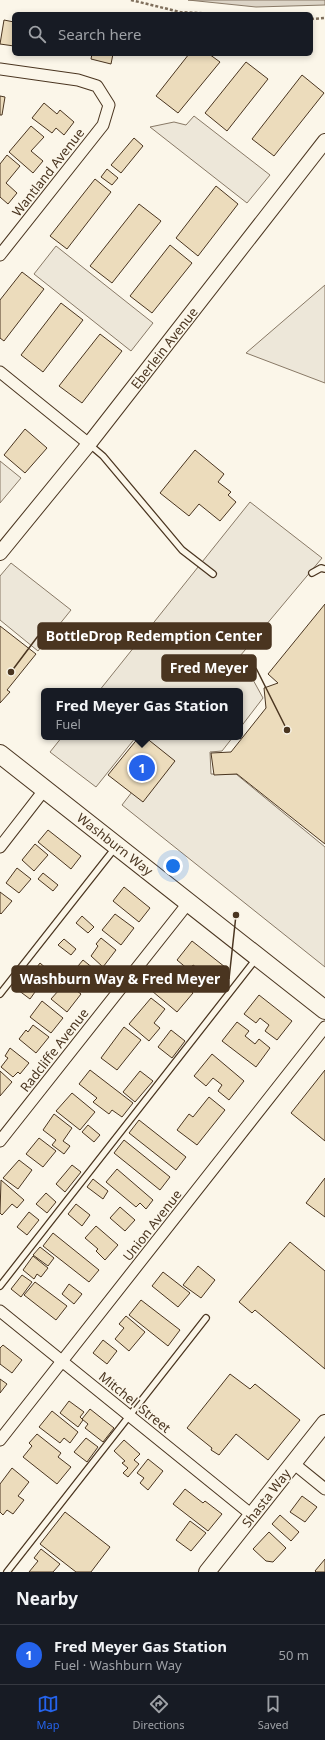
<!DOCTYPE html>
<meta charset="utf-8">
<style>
body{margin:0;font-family:"Noto Sans",sans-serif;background:#20242c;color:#f1f3f6}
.you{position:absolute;left:173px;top:866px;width:14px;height:14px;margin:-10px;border:3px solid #fff;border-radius:50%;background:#1a73e8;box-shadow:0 0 0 6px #1a73e833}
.badge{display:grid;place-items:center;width:26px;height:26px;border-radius:50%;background:#2563eb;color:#fff;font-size:13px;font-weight:700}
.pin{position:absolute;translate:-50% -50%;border:2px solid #fff;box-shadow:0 1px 4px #0006}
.popup{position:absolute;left:41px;top:688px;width:202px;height:52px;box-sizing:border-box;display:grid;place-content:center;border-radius:6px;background:#171b24;filter:drop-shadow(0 1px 3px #0005);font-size:13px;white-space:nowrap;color:#9ea1a6}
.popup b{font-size:15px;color:#f1f3f6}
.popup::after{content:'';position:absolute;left:50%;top:100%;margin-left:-8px;border:8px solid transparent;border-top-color:#171b24}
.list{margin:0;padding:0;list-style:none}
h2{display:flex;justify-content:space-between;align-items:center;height:52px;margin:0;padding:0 16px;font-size:17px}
h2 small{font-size:13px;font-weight:400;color:#9ea1a6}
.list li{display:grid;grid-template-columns:26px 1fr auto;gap:12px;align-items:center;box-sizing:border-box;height:60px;padding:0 16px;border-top:1px solid #363941}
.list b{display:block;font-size:15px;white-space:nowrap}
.list p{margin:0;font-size:13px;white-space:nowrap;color:#9ea1a6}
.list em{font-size:13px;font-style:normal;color:#9ea1a6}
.icon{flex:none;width:22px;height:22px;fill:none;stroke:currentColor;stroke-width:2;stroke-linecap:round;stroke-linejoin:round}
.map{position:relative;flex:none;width:325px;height:1572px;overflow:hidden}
.search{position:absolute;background:#171b24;box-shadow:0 2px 6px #0003;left:12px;right:12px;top:12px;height:44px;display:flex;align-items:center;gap:10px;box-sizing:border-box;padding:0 14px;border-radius:6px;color:#9ea1a6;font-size:15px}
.sheet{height:112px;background:#171b24}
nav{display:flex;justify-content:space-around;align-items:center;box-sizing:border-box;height:56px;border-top:1px solid #363941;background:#171b24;font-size:11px;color:#9ea1a6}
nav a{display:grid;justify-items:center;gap:2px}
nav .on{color:#2563eb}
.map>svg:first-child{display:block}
</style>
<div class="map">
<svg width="325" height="1572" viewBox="0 0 325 1572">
<rect width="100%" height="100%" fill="#fbf6e9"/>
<g fill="#ede7d9" stroke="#887966">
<polygon points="194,116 270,175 247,203 150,127 174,122 186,125"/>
<polygon points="56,246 153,323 131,351 34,274"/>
<polygon points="325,285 325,383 246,353"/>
<polygon points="0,461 21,478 0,503"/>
<polygon points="250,502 322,558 240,656 263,698 240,728 240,691 99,691"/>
<polygon points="11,563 71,610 38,651 0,620 0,576"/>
<polygon points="62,737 136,737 96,787 50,752"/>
<polygon points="139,737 233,737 222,751 210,752 211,774 236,774 325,847 325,967 122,805 161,754"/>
</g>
<polygon fill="#dcd4c6" stroke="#887966" points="188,0 325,0 325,5 256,7"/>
<g fill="#ecdcbc" stroke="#4a3520">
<polygon points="4,20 14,22 14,20 14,46 0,44"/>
<polygon points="92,54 113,54 111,64 91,59"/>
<polygon points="189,54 209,54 220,62 178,113 156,96"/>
<polygon points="246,62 268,79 227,131 205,113"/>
<polygon points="302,75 324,93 274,156 252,139"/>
<polygon points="0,96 5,97 2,115 0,115"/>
<polygon points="44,103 57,114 60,110 74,122 64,135 56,128 52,133 32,118"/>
<polygon points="31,126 44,137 31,151 43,161 33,173 9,152"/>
<polygon points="134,138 143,146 121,173 111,165"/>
<polygon points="7,155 20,166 6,183 17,193 8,204 0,197 0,164"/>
<polygon points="107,169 118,178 112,185 101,177"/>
<polygon points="95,179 111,192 67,249 50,236"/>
<polygon points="216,186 238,204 198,256 176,238"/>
<polygon points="139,204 161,221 112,283 90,266"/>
<polygon points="170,245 192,263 152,313 130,296"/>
<polygon points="22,272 44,289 4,341 0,338 0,300"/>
<polygon points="61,303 83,320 43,372 21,355"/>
<polygon points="100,334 122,351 82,403 59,386"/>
<polygon points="25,429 47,448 25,473 4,455"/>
<polygon points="195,450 224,474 218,482 231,492 228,495 236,502 220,521 199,504 189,516 160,493"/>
<polygon points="325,604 325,844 237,774 214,775 211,753 231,752 266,708 264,688 278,683 268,674"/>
<polygon points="0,626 36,654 7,690 10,692 0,703"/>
<polygon points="139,737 145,737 175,761 143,802 108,775"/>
<polygon points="48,830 81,856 71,869 38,842"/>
<polygon points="35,844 48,855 34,871 22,860"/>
<polygon points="17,868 31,879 19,893 6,883"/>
<polygon points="43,873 58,885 53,891 38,879"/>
<polygon points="124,887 150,908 139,922 113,901"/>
<polygon points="0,892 12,901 1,914 0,913"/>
<polygon points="115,914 134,928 121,945 102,930"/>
<polygon points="82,916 94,927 88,933 76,923"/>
<polygon points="101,938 116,950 103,967 91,956 98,946 96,944"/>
<polygon points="64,939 76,949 71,955 58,945"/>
<polygon points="192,941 225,967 210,987 198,977 203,972 193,965 189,970 177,960"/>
<polygon points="83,960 99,973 86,990 72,979 81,969 78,966"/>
<polygon points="40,963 55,976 45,987 31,975"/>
<polygon points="60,978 81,994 67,1012 51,999 59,990 54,986"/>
<polygon points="162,979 174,989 181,982 193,993 177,1012 152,991"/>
<polygon points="23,983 35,992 30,999 18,990"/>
<polygon points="259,995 292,1021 277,1040 265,1031 269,1025 260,1018 256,1023 244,1014"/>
<polygon points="151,998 165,1009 154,1023 160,1028 149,1041 129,1024"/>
<polygon points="42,1001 63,1018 51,1033 30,1017"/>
<polygon points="237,1022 249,1031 245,1036 255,1044 259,1039 270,1048 256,1067 222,1041"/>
<polygon points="33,1025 49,1037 36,1053 19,1039 26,1030 28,1032"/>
<polygon points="124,1027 141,1040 117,1070 101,1058"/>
<polygon points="171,1030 185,1041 172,1058 158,1047"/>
<polygon points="10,1048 29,1063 20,1074 18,1072 13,1077 1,1067 8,1058 5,1056"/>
<polygon points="212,1054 244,1081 229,1100 218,1091 222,1085 213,1078 206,1086 194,1076"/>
<polygon points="90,1070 133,1103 122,1117 112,1110 109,1114 93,1102 97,1098 79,1084"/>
<polygon points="325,1070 325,1141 291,1113"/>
<polygon points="0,1071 12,1082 0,1096"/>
<polygon points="140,1071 153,1081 135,1102 123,1092"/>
<polygon points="72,1093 95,1112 80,1130 56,1111"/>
<polygon points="209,1097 225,1110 197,1145 177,1130 189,1114 193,1117"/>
<polygon points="54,1114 72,1128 63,1141 70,1146 64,1154 52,1145 56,1140 43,1130"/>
<polygon points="139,1120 186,1157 176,1170 129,1133"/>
<polygon points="88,1125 100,1135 94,1142 82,1132"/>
<polygon points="39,1138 56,1151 43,1167 26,1154"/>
<polygon points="124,1140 170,1177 160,1190 114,1153"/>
<polygon points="19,1160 32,1170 18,1189 3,1178"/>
<polygon points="72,1165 81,1172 65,1192 56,1184"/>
<polygon points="117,1169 153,1200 146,1209 140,1203 136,1207 106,1182"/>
<polygon points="325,1178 325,1217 306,1203"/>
<polygon points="93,1179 108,1191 103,1199 87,1187"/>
<polygon points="1,1180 24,1200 17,1208 12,1204 2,1215 0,1213"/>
<polygon points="46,1193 56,1202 47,1213 36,1204"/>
<polygon points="76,1204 90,1215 82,1226 68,1214"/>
<polygon points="120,1207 135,1220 125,1231 110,1218"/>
<polygon points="29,1212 39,1220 27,1235 17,1227"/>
<polygon points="96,1226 118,1245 105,1260 96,1251 98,1249 85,1238"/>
<polygon points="53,1233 99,1270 89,1282 43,1246"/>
<polygon points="290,1242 325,1271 325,1369 255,1310 252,1313 239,1302"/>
<polygon points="40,1247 54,1258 48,1266 33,1255"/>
<polygon points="33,1256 48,1268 41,1277 37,1274 34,1279 23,1270"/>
<polygon points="198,1266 215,1280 201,1298 183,1285"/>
<polygon points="163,1272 190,1293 178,1307 152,1286"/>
<polygon points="22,1275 32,1282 21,1297 11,1289"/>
<polygon points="35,1282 67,1306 56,1320 24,1295"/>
<polygon points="69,1284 82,1294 74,1304 62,1294"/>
<polygon points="141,1300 180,1330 168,1346 129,1315"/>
<polygon points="126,1316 145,1332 129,1351 115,1339 124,1328 119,1324"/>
<polygon points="103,1340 117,1351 107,1364 93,1353"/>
<polygon points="3,1345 22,1360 12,1373 0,1364 0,1348"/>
<polygon points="230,1374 250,1389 255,1384 300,1420 268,1460 236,1434 219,1455 211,1450 212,1448 187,1428"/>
<polygon points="0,1379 7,1384 0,1393"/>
<polygon points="69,1401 84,1412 80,1417 83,1420 78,1427 60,1413"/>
<polygon points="90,1409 114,1428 103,1442 85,1428 88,1424 82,1419"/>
<polygon points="52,1411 78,1432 70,1443 64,1438 60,1443 39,1427"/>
<polygon points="37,1434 61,1453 58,1457 71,1467 57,1484 23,1457 32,1446 29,1443"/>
<polygon points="86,1438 98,1447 87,1462 74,1452"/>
<polygon points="124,1440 140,1454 134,1460 139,1464 128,1477 123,1473 128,1468 122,1463 125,1461 114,1451"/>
<polygon points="148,1459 163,1471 148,1490 140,1483 144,1478 137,1473"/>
<polygon points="12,1468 29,1482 18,1496 24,1500 13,1514 7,1510 3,1515 0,1512 0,1484"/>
<polygon points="185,1489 203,1503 205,1501 222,1514 208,1531 173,1504"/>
<polygon points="302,1496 317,1507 305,1522 290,1512"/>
<polygon points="65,1512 110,1547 91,1572 76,1572 40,1544"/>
<polygon points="280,1515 299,1532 291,1541 272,1524"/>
<polygon points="190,1521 206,1533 191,1551 176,1540"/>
<polygon points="269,1532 286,1548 273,1562 266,1561 253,1549"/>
<polygon points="41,1549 60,1564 53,1572 29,1572 38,1561 34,1558"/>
<polygon points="325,1559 325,1572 316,1572 315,1571"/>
</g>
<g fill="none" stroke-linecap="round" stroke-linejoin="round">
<defs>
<g id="service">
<polyline points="90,445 103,456 182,550 213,574"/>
<polyline points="312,573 321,568 325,569"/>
<polyline points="0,994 115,848"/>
<polyline points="0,1286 256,959"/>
<polyline points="7,1572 206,1318"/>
</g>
<g id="minor">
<polyline points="0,69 78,80 97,86 109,105 103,125 0,255"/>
<polyline points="0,372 89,444"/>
<polyline points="0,847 45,789"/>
<polyline points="0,1141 189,902"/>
<polyline points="0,1311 252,1515"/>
<polyline points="0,1440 325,1027"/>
<polyline points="293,1463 325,1489"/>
</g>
<polyline id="tertiary" points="0,553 89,444 325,141"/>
<polyline id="secondary" points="207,1572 325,1423"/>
<polyline id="primary" points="0,754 325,1010"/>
</defs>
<use href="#service" stroke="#4a3520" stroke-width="8"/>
<use href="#minor" stroke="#4a3520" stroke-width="13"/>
<use href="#tertiary" stroke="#4a3520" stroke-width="16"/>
<use href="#secondary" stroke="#4a3520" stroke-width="18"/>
<use href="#primary" stroke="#4a3520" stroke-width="20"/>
<g stroke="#7f6f5c" stroke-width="2.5" stroke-dasharray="3 2" stroke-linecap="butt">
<polyline points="131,0 180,12 218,14"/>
<polyline points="311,19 325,18"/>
</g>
<use href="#service" stroke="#fbf6e9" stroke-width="5.5"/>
<use href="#minor" stroke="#fbf6e9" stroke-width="11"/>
<use href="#tertiary" stroke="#fbf6e9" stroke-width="14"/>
<use href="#secondary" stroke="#fbf6e9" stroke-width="16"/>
<use href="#primary" stroke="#fbf6e9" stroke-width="18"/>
</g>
<g text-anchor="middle" stroke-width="3" stroke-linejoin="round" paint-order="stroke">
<g font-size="13" fill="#4a3520" stroke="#fbf6e9">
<text transform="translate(48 172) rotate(-52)" y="5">Wantland Avenue</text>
<text transform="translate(164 348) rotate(-52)" y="5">Eberlein Avenue</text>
<text transform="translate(115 844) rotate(38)" y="5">Washburn Way</text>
<text transform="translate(54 1050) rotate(-52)" y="5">Radcliffe Avenue</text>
<text transform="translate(152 1225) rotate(-52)" y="5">Union Avenue</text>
<text transform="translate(135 1402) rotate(39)" y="5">Mitchell Street</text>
<text transform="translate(266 1498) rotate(-52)" y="5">Shasta Way</text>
</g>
</g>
<path fill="none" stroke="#4a3520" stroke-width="1.5" d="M11 672L38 636M287 730L256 668M236 915L229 979"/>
<g fill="#4a3520" stroke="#fbf6e9" stroke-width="1.5">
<circle cx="11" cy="672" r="4"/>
<circle cx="287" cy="730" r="4"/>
<circle cx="236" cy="915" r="4"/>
</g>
<g fill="#4a3520" stroke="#4a3520" stroke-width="1.5">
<rect x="38" y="623" width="233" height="26" rx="4"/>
<rect x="162" y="655" width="94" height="26" rx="4"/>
<rect x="12" y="966" width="217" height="26" rx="4"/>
</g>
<g font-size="14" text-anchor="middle" font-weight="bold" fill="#fff">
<text x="154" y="641">BottleDrop Redemption Center</text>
<text x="209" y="673">Fred Meyer</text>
<text x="120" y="984">Washburn Way &amp; Fred Meyer</text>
</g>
</svg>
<div class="you"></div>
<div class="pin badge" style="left:142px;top:768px">1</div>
<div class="popup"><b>Fred Meyer Gas Station</b>Fuel</div>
<div class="search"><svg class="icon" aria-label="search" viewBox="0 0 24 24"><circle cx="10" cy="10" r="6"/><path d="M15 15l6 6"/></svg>Search here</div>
</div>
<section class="sheet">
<h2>Nearby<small></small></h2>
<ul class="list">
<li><span class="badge">1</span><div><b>Fred Meyer Gas Station</b><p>Fuel · Washburn Way</p></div><em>50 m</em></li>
</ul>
</section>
<nav>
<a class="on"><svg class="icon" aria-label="map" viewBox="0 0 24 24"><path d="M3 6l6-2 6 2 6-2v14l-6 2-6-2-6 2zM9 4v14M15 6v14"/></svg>Map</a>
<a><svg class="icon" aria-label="directions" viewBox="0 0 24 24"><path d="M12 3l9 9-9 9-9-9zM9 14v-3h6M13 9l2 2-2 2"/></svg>Directions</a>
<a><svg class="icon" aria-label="saved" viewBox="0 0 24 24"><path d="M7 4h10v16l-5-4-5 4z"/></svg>Saved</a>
</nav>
